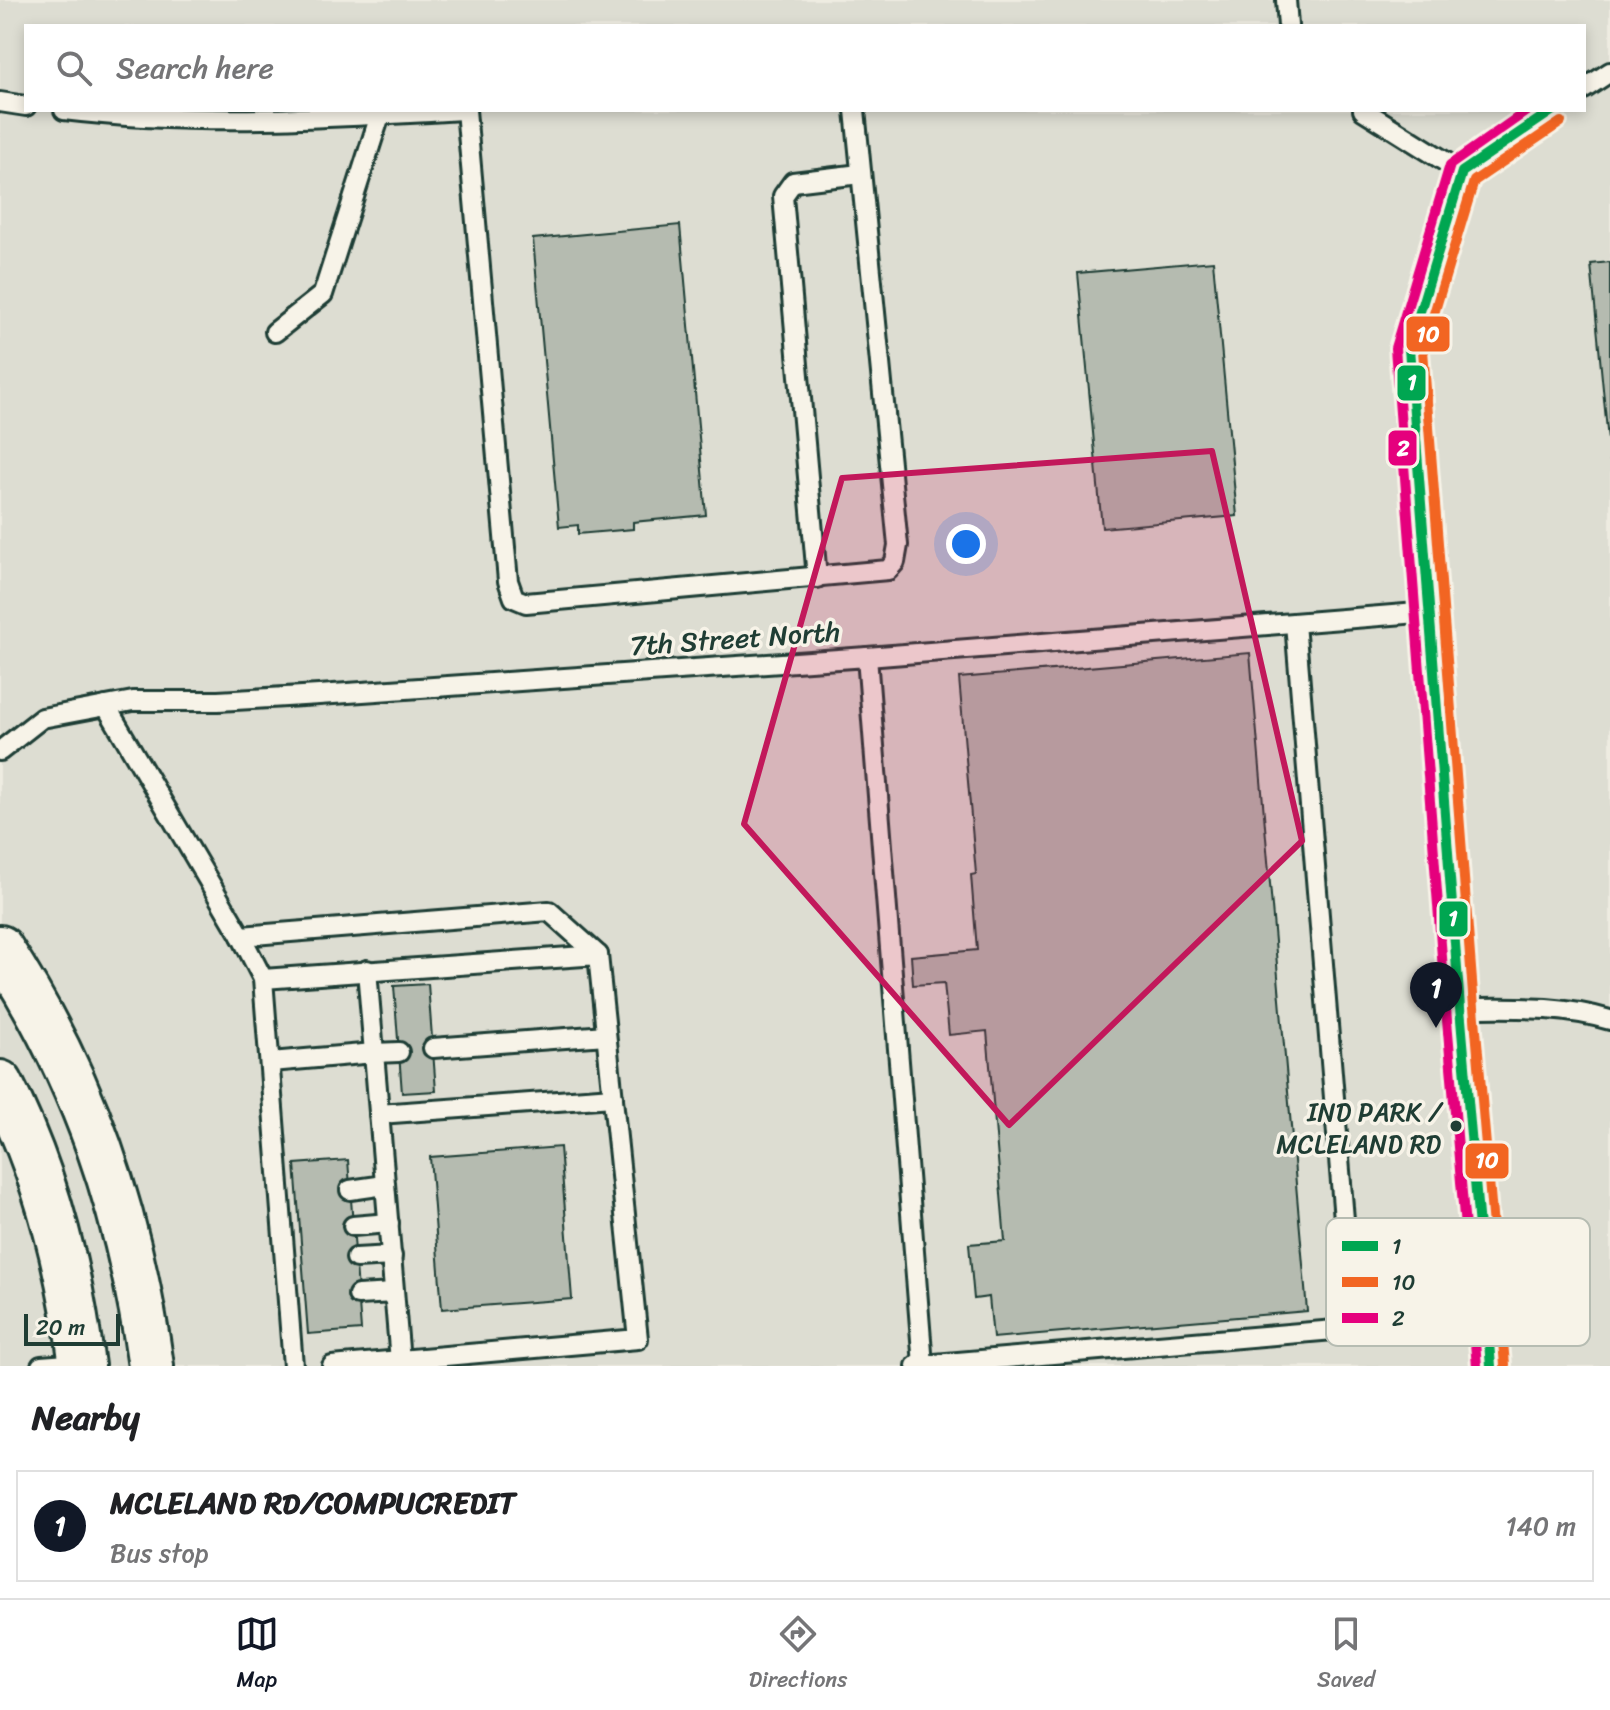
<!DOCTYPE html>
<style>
body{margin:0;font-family:Sriracha,sans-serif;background:#f2f2f2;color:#202124}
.scale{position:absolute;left:24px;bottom:20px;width:96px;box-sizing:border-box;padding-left:8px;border:4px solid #1f3d34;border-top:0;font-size:22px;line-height:28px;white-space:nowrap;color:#1f3d34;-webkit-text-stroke:6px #f7f3e8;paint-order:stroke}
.you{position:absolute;left:966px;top:544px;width:28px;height:28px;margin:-20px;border:6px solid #fff;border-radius:50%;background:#1a73e8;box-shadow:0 0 0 12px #1a73e833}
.badge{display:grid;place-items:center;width:52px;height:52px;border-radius:50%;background:#111827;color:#fff;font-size:26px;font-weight:700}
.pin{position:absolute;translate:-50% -66px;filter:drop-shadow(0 2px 4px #0008)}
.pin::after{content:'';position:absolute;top:42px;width:28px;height:24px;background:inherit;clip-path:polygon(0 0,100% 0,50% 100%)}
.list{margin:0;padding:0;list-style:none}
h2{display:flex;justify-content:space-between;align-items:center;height:104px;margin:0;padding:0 32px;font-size:34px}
h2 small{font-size:26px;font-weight:400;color:#757577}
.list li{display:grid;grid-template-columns:52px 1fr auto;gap:24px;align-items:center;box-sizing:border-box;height:112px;margin:0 16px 16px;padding:0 16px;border:2px solid #e0e0e0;border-radius:0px}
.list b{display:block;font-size:30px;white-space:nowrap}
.list p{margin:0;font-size:26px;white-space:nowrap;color:#757577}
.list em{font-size:26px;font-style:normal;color:#757577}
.icon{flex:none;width:44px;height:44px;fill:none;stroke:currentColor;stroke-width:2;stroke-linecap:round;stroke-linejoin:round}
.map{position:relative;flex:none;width:1610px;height:1366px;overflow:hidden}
.search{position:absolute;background:#fff;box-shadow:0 4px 12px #0003;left:24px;right:24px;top:24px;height:88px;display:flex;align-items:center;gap:20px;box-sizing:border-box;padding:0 28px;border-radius:0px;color:#757577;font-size:30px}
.sheet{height:232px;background:#fff}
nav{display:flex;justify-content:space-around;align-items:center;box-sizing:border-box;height:112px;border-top:2px solid #e0e0e0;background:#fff;font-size:22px;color:#757577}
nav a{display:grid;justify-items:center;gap:4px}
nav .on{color:#111827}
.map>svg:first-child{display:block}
</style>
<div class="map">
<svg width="1610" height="1366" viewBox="0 0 1610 1366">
<rect width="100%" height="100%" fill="#eeece1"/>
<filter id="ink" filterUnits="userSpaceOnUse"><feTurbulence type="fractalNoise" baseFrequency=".0125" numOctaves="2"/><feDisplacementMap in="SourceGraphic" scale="16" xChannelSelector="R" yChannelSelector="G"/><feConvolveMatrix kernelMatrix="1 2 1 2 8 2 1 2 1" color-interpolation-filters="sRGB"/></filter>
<g filter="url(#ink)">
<path fill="#ddddd2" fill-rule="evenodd" d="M 0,0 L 1610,0 L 1610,1366 L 0,1366 ZM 26,26 L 1584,26 L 1584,110 L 26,110 Z"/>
<g fill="#b5bbb0" stroke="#1f3d34" stroke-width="2">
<polygon points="680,225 706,515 633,522 633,529 578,534 578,525 559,527 533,239"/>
<polygon points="1213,261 1237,516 1102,528 1078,273"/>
<polygon points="1610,262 1610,462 1591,264"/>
<polygon points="1250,653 1307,1311 993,1338 989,1297 974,1299 969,1244 1005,1241 987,1031 949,1035 944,983 913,985 911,956 977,950 971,875 976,874 959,678"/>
<polygon points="428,984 436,1091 402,1093 394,986"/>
<polygon points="560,1147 572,1299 442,1309 430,1157"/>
<polygon points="348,1160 361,1330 308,1334 295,1164"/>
</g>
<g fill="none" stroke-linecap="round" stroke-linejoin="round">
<defs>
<g id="lane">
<polyline points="1286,0 1288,26"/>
<polyline points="1584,89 1610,72"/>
<polyline points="0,102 26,106"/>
<path d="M 64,110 C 196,126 329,118 462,110"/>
<polyline points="466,110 508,581 514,598 526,603 888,570 895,562 898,545 855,110"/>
<polyline points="1363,110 1462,172"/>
<polyline points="275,332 323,294 380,115"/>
<polyline points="817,578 783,196 793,182 860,174"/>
<polyline points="1295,623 1353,1329"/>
<polyline points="867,657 1430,612"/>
<polyline points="106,706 241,936 263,979 293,1366"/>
<polyline points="0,751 42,718 133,701 218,701 319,695 867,657 923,1365 916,1366"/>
<polyline points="241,936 549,911 598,955"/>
<polyline points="367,970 374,1053 399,1052"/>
<polyline points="263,979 598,955 638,1339 332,1366"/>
<path d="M 1460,1008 C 1510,1008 1561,1005 1610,1020"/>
<polyline points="433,1048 606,1035"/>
<polyline points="271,1062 374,1053 400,1361"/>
<polyline points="379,1114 613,1097"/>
<polyline points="350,1190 385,1185"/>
<polyline points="353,1226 389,1223"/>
<polyline points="356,1258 392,1256"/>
<polyline points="358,1295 394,1293"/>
<polyline points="923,1365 1487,1317"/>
<polyline points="41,1366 82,1363"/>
<polyline points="1491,1366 1460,1008 1409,348 1462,172 1553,110"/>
</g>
<g id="secondary">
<path d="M 0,948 C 85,1079 129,1211 151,1366"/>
<path d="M 0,1083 C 45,1170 70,1269 82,1366"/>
</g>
</defs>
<use href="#lane" stroke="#1f3d34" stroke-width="24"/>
<use href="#secondary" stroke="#1f3d34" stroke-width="50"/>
<use href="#lane" stroke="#f7f3e8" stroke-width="18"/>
<use href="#secondary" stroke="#f7f3e8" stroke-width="44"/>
<defs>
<polyline id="bus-1" points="1491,1366 1460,1008 1409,348 1462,172 1553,110"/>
<polyline id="bus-2" points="1505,1365 1474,1007 1423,350 1474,181 1561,122"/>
<polyline id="bus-3" points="1477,1366 1446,1009 1395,348 1450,165 1528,110"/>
</defs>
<use href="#bus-1" stroke="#f7f3e8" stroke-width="16"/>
<use href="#bus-2" stroke="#f7f3e8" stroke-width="16"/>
<use href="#bus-3" stroke="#f7f3e8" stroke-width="16"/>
<use href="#bus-1" stroke="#00a651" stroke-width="10"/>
<use href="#bus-2" stroke="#f26522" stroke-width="10"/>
<use href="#bus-3" stroke="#e5007d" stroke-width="10"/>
</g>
</g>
<path fill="#c2185b" fill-opacity="0.2" stroke="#c2185b" stroke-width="6" stroke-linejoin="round" d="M 1212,451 L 1302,841 L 1009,1125 L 744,824 L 842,478 Z"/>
<circle fill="#1f3d34" stroke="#f7f3e8" stroke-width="3" cx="1456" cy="1126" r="7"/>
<g text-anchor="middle" stroke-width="7" stroke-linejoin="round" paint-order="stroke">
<g font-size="26" fill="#1f3d34" stroke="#f7f3e8" text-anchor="end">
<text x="1441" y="1121">IND PARK /<tspan x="1441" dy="32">MCLELAND RD</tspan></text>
</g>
<g font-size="28" fill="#1f3d34" stroke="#f7f3e8">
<text transform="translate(735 638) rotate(-4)" y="10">7th Street North</text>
</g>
</g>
<rect x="1326" y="1218" width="264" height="128" rx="12" fill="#f7f3e8" stroke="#b6bcb2" stroke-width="2"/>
<rect x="1342" y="1241" width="36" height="10" fill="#00a651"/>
<rect x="1342" y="1277" width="36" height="10" fill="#f26522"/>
<rect x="1342" y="1313" width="36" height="10" fill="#e5007d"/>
<g font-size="22" fill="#1f3d34">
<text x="1392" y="1254">1</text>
<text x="1392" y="1290">10</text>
<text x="1392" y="1326">2</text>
</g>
<g stroke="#f7f3e8" stroke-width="3">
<rect x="1405" y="315" width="46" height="38" rx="8" fill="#f26522"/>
<rect x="1396" y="364" width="31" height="38" rx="8" fill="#00a651"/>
<rect x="1387" y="429" width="31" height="38" rx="8" fill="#e5007d"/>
<rect x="1438" y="900" width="31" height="38" rx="8" fill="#00a651"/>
<rect x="1464" y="1142" width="46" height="38" rx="8" fill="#f26522"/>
</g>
<g font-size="22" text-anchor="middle" font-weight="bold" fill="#fff">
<text x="1428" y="342">10</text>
<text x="1412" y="390">1</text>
<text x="1403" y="456">2</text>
<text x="1453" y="926">1</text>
<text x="1487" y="1168">10</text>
</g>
</svg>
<div class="scale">20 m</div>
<div class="you"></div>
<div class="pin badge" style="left:1436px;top:1028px">1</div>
<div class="search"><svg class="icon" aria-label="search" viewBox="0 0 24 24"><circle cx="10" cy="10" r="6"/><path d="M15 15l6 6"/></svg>Search here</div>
</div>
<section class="sheet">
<h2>Nearby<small></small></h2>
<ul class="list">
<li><span class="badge">1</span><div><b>MCLELAND RD/COMPUCREDIT</b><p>Bus stop</p></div><em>140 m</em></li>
</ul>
</section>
<nav>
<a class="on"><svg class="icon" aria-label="map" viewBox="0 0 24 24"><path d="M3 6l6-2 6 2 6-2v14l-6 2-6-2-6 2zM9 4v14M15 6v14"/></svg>Map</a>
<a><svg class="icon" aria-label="directions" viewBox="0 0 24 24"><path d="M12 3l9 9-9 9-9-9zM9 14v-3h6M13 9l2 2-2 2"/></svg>Directions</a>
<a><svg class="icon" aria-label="saved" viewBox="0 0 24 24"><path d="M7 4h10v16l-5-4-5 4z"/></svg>Saved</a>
</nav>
